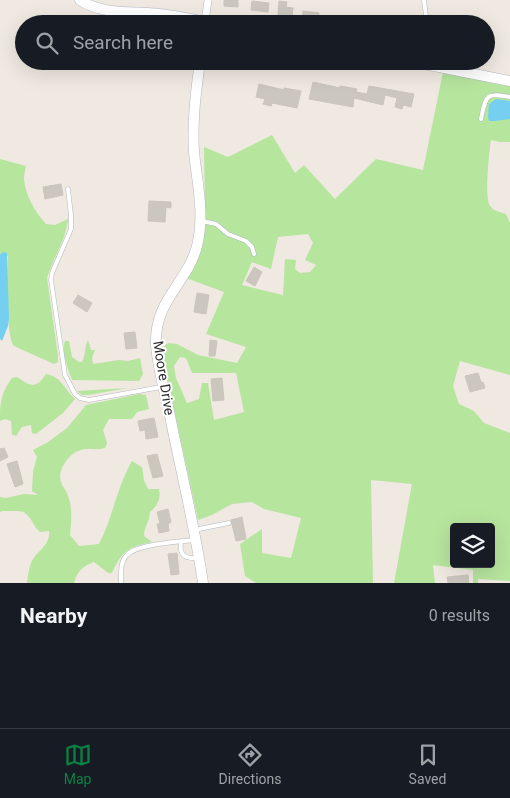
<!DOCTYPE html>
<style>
body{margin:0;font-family:Roboto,sans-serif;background:#242831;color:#f1f3f6}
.controls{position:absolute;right:15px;bottom:15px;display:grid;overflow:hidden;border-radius:5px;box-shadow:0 5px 20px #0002}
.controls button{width:45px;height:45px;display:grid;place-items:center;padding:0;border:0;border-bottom:1px solid #363941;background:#171b24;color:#f1f3f6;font:25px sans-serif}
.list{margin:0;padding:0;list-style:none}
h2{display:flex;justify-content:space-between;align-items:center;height:65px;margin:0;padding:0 20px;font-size:21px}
h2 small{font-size:16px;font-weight:400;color:#9ea1a6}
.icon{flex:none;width:28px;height:28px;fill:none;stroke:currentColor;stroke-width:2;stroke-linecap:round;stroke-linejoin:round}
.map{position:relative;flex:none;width:510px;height:583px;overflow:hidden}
.search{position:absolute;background:#171b24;box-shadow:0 5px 20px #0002;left:15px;right:15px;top:15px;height:55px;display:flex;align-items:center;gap:12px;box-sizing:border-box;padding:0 18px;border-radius:28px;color:#9ea1a6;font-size:19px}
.sheet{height:145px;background:#171b24}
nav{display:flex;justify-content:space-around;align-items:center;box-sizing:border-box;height:70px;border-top:1px solid #363941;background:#171b24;font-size:14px;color:#9ea1a6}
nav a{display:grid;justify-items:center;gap:2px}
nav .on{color:#0b8043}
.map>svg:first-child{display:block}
</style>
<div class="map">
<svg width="510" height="583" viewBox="0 0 510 583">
<rect width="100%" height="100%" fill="#efe9e1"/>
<g fill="#b6e59e" fill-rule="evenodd">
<path d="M 443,72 L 510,85 L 510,142 L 500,142 L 491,140 C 489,151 485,195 489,204 C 492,211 500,212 506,214 L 510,223 L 510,375 L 460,361 L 453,386 L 459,404 L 474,411 L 484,423 L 510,433 L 510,581 L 478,579 L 478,583 L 473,583 L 473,570 L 433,565 L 435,583 L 394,583 L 412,484 L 371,480 L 373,583 L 256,583 L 245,576 L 240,544 L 262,529 L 262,553 L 291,558 L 301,518 L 264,509 L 252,502 L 232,504 L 212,515 L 198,520 L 161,349 L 168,343 L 177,344 L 198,355 L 237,363 L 246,347 L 206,334 L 224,292 L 186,278 L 205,209 L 204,147 L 228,157 L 272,135 L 295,173 L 304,165 L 335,199 L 376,159 L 423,170 ZM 308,234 L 313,243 L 305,260 L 316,265 L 310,272 L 300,273 L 295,269 L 296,260 L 285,259 L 283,295 L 242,285 L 252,262 L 271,269 L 278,237 ZM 180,357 L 186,358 L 192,373 L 236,373 L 244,412 L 214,420 L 208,383 L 202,383 L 199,399 L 187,403 L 176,378 L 174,366 ZM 454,527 L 491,527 L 491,564 L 454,564 Z"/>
<path d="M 0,159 L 26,166 C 25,170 24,175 24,179 C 25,195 35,212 46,224 L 55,225 L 68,219 C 66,240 53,258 47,278 L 58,356 L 58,362 L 54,364 L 14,346 C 6,339 7,271 8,256 L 1,253 L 0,254 Z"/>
<path d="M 88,340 L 91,350 L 95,350 L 92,358 L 93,364 L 119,360 L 128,361 L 140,358 L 143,374 L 139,381 L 72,380 C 68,369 61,351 65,341 L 69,341 L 72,357 L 79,362 L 82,362 C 86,355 84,348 88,340 Z"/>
<path d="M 46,374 C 62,377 64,389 75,399 L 63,413 L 36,434 L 32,433 L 31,425 L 22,427 L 16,436 L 12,435 L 11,421 L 5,419 L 0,421 C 0,403 1,393 12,378 L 17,377 L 28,384 L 34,385 L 40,382 Z"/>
<polygon points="128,388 88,395 82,395 77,391"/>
<path d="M 139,394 L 146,395 L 149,409 L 137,412 L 132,419 L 109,419 L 103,430 L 107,443 L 105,448 C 95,451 87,447 78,451 C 68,455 57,471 61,482 C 62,487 67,491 68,496 C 73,509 71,522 70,535 L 79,546 L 99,544 C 113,517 117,487 132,461 L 142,467 L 144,480 L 148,489 L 159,489 C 161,499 158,505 150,512 C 149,524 144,526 144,536 L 152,542 C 128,547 122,551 112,573 L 108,573 L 94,562 C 83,566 77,571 74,583 L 27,583 C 28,576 29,565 33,559 C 39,550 51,543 49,531 L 40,532 L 36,528 L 30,518 L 24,512 L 18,511 L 2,511 L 0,512 L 0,497 L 6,498 L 24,494 L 38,495 L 32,491 L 33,471 L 37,457 L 33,450 L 48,442 L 67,428 L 86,405 Z"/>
</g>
<g fill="#75cff0">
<polygon points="496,99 510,101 510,119 495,121 489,121 488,117 489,104"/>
<polygon points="4,252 7,253 9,319 8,326 2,341 0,339 0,254"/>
</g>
<g fill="#cbc7bf" stroke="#cbc5ba">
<polygon points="224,0 238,0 238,7 224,6"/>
<polygon points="252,1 269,3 268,12 251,10"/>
<polygon points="279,1 287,2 286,7 293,8 292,17 278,15"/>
<polygon points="303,11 319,13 318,21 302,19"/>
<polygon points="313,82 340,88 340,86 357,89 356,92 367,94 369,86 414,94 411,107 403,105 402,109 395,107 397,98 385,95 383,105 354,98 353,107 309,99"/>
<polygon points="259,84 284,90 284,88 301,91 297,108 272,103 271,106 263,104 265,99 256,97"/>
<polygon points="61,184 63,195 45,199 43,187"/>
<polygon points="149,201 171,202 171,208 166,207 165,222 148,221"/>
<polygon points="254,267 262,272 255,286 246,281"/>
<polygon points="197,293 209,295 206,314 194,312"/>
<polygon points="78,295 92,303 87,312 73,303"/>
<polygon points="135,332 137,348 126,349 124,333"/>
<polygon points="210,340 217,341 215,356 209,356"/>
<polygon points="478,373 481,382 483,382 485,388 470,392 465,376"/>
<polygon points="222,378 224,400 213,401 211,379"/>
<polygon points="154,418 158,437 146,439 145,430 140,431 138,421"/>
<polygon points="4,448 8,457 0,461 0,449"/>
<polygon points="157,454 163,476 153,478 147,456"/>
<polygon points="17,461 23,484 15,487 7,464"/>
<polygon points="168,509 171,522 168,524 169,531 159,533 157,524 160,524 157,512"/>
<polygon points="242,517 246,539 236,541 231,520"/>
<polygon points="177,553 179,574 171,575 168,554"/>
<polygon points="468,575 469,583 448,583 447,577"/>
</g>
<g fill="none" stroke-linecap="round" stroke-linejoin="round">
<defs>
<g id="lane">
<polyline points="424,0 427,24"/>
<path d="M 481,119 C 486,96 485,92 510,97"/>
<polyline points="68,189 71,215 71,229 52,273 51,280 65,375 75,394 80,398 89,400 161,387"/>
<polyline points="202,221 216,224 228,234 246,241 252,247 254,254"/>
<polyline points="194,530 229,523"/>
<path d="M 181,542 C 179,555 185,559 197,558"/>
<path d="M 121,582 C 121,573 120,563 126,556 C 135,544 179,542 194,540"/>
</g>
<polyline id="street" points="205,22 208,0"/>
<g id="secondary">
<path d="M 80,0 C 102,15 133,11 159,14 C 178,16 197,20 216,24"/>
<path d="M 200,61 C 196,91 192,121 194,152 C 197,182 205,215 197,246 C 187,284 154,300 156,345 C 158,369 165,393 170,416 C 181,472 195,527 203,583"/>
<polyline points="409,61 510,81"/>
</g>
</defs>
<use href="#lane" stroke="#b4b7c1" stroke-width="5"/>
<use href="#street" stroke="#b4b7c1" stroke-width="8"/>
<use href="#secondary" stroke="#b4b7c1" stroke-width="11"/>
<use href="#lane" stroke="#fff" stroke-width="4"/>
<use href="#street" stroke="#fff" stroke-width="7"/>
<use href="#secondary" stroke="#fff" stroke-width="10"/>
</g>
<g text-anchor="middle" stroke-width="4" stroke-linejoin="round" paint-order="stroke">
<g font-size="14" fill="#2e2e2e" stroke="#fff">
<text transform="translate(164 378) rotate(81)" y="5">Moore Drive</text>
</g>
</g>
</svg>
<div class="controls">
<button><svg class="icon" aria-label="layers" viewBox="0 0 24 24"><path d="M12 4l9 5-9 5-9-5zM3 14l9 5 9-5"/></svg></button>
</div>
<div class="search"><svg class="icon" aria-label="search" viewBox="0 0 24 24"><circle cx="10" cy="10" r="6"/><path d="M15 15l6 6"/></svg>Search here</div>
</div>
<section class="sheet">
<h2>Nearby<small>0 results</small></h2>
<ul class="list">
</ul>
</section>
<nav>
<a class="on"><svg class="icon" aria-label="map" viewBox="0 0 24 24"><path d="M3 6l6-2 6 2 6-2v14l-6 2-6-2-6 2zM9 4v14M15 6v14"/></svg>Map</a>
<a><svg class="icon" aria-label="directions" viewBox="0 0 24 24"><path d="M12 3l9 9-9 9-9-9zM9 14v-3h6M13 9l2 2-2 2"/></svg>Directions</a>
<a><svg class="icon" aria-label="saved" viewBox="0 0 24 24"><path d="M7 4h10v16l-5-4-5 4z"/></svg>Saved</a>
</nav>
